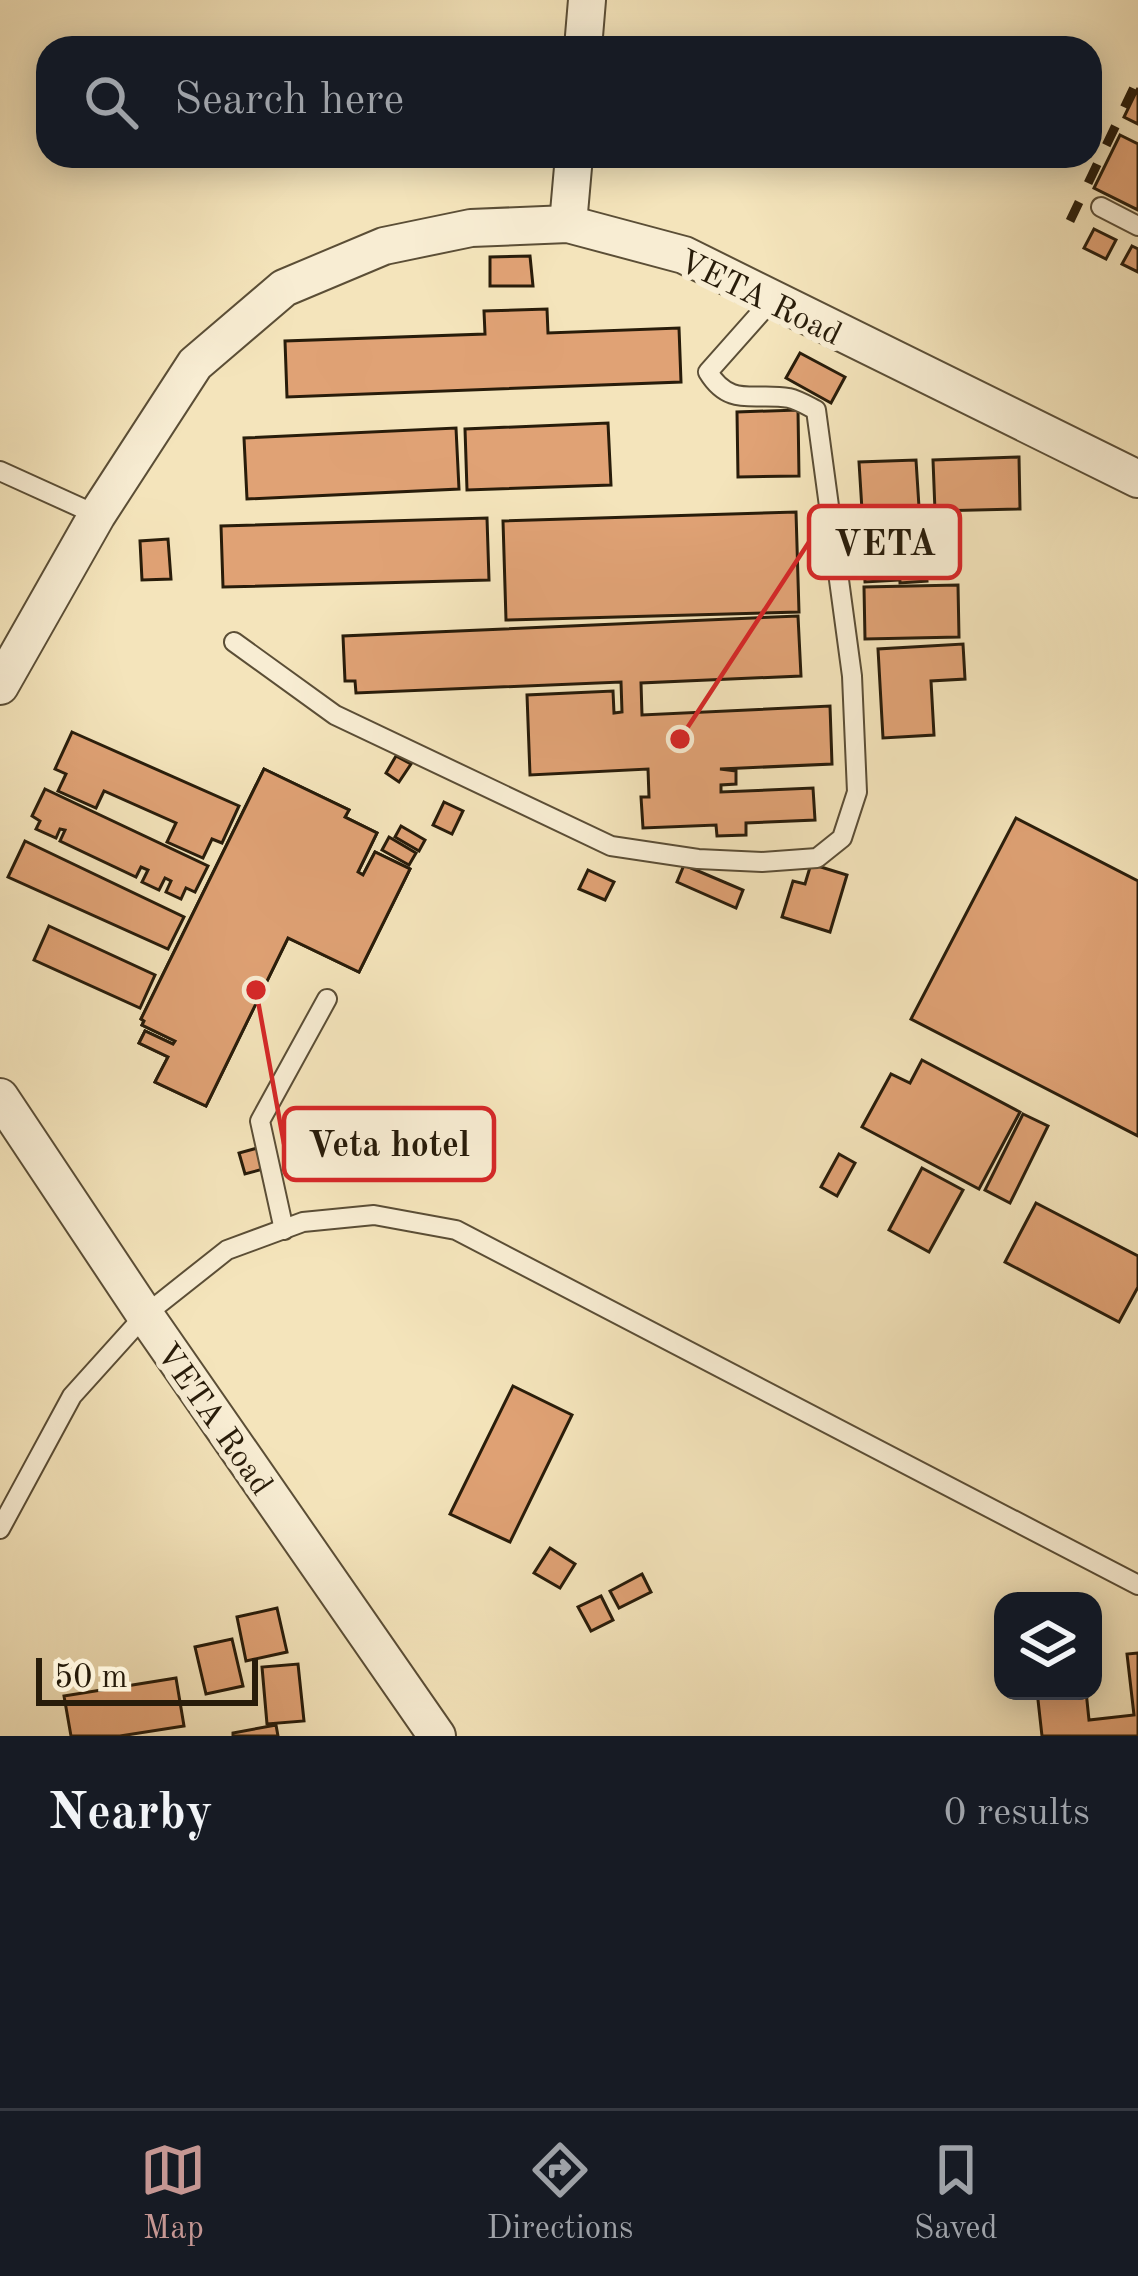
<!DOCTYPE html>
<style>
body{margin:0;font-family:"Old Standard TT",serif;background:#242831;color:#f1f3f6}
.controls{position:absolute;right:36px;bottom:36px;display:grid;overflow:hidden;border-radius:24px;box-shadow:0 6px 30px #0003}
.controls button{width:108px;height:108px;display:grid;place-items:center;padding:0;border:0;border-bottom:3px solid #363941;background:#171b24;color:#f1f3f6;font:60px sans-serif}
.scale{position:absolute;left:36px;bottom:30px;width:222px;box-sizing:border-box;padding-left:12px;border:6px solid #281c0a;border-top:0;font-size:33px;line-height:42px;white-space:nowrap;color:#281c0a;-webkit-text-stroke:9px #f8edd3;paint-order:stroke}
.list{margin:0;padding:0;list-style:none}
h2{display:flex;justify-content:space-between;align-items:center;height:156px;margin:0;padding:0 48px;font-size:51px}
h2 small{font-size:39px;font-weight:400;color:#9ea1a6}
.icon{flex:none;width:66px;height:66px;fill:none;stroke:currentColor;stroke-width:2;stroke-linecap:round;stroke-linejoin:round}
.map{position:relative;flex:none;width:1138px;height:1736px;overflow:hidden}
.search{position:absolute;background:#171b24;box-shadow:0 6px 30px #0003;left:36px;right:36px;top:36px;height:132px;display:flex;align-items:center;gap:30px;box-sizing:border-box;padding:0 42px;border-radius:36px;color:#9ea1a6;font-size:45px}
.sheet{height:372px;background:#171b24}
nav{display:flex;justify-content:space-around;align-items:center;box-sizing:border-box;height:168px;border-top:3px solid #363941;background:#171b24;font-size:33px;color:#9ea1a6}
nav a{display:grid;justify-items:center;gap:6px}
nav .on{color:#c59692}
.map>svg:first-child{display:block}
</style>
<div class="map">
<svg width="1138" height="1736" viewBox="0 0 1138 1736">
<rect width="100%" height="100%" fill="#f4e4bb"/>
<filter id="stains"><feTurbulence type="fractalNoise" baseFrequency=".00167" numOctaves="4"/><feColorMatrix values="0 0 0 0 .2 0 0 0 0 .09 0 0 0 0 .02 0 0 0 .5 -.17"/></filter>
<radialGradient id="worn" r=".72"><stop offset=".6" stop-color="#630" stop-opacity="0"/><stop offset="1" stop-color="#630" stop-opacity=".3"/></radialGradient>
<g fill="#e0a275" stroke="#281c0a" stroke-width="3" fill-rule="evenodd">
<polygon points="1138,88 1138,124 1124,117"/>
<polygon points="1120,135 1138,144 1138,210 1094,188"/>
<polygon points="1094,229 1116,240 1106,259 1084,248"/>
<polygon points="1132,246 1138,249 1138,272 1122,264"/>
<polygon points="530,256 533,286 490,286 490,257"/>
<polygon points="547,309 548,333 679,328 681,382 287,397 285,341 485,334 484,311"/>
<polygon points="800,353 845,377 831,403 786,378"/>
<polygon points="798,410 799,476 738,477 737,412"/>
<polygon points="608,423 611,485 467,490 465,429"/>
<polygon points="456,428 459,489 247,499 244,438"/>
<polygon points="1019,457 1020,509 935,511 933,460"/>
<polygon points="916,460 919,507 862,510 859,462"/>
<polygon points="796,512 799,612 506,620 503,521"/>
<polygon points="487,518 489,580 223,587 221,526"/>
<polygon points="924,535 927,581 900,583 898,537"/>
<polygon points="168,539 171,579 142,580 140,541"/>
<polygon points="897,545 898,580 865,582 863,547"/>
<polygon points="958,585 959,637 865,639 864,587"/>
<polygon points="798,616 801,676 641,683 642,715 830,706 832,764 720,769 736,771 736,784 721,785 721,792 813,788 815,820 746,823 746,835 717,836 716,825 643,828 641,797 649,797 648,769 530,775 527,695 613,691 614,713 622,712 621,682 356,693 355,681 345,681 343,636"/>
<polygon points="963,644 965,679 931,681 934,735 883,738 878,649"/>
<polygon points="72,732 239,806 222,843 212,839 203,858 167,842 176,823 104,791 96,808 58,791 66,774 55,769"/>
<polygon points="396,756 411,764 399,782 386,773"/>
<path d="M 264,769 L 349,810 L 345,817 L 377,833 L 358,872 L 363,875 L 375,852 L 410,869 L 359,972 L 288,938 L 206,1106 L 155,1082 L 168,1057 L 139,1043 L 145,1031 L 173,1044 L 175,1041 L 142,1025 L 144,1021 L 141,1019 ZM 244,849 L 264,859 L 239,912 L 218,902 ZM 317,875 L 343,887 L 340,893 L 322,885 L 319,892 L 311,888 ZM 365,888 L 374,892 L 368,904 L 359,899 ZM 207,926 L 227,936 L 180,1032 L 159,1022 Z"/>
<polygon points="264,769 349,810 345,817 377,833 358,872 363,875 375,852 410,869 359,972 288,938 206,1106 155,1082 168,1057 139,1043 145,1031 173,1044 175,1041 142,1025 144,1021 141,1019"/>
<polygon points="45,789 208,866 195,892 186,888 181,899 166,892 171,881 165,878 159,890 142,882 148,870 141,867 136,877 60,841 65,830 60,829 56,838 36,829 40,821 32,816"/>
<polygon points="444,802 463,811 452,834 433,825"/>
<polygon points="1016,818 1138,881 1138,1136 911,1019"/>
<polygon points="401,826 425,840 419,851 395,837"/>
<polygon points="389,837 416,853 409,865 382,850"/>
<polygon points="25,841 184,917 168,949 8,877"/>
<polygon points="811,864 847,875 830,932 782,917 793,881 805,884"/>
<polygon points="684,865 743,890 736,908 677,882"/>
<polygon points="588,870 614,882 605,900 579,889"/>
<polygon points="49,926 155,975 140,1008 34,960"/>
<polygon points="922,1060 1020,1112 979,1189 862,1127 891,1074 910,1083"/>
<polygon points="1023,1114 1048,1126 1010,1203 985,1190"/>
<polygon points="261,1147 267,1168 245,1174 239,1153"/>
<polygon points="839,1154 855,1163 837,1196 821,1187"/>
<polygon points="922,1168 963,1190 929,1252 889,1230"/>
<polygon points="1036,1203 1138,1256 1138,1287 1119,1322 1005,1262"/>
<polygon points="513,1386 572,1415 510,1542 450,1514"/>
<polygon points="550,1548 575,1564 560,1588 534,1573"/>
<polygon points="642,1574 651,1592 619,1608 610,1591"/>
<polygon points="601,1596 613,1620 591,1631 578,1607"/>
<polygon points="277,1608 287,1652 246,1661 237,1617"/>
<polygon points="232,1639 243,1686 206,1694 195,1647"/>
<polygon points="1138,1653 1138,1736 1042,1736 1037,1691 1086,1691 1089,1720 1134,1715 1127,1654"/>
<polygon points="298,1664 304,1721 267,1724 262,1667"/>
<polygon points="176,1678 184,1726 120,1736 71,1736 64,1696"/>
<polygon points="276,1725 278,1736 233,1736 233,1733"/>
</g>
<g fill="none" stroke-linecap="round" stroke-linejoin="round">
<defs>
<g id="lane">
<polyline points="1101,207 1138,226"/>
<polyline points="0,471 97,515"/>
<path d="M 234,642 L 335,715 L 611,846 L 698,859 L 762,862 L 817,858 L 842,838 L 857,792 L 852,676 L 816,410 C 808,406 798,400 789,398 C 754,392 730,408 708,372 L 771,301"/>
<polyline points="284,1230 260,1121 327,999"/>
<polyline points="0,1529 72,1396 145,1315 227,1250 303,1222 374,1215 456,1230 1138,1585"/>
</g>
<g id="street">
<polyline points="583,48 587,0"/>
<polyline points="568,224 574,156"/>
<polyline points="0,686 97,515 195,364 284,288 384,246 471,228 568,224 684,255 1138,479"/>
<polyline points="0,1097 145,1315 437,1736"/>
</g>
</defs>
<use href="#lane" stroke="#5b4e36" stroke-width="22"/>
<use href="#street" stroke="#5b4e36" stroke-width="40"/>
<use href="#lane" stroke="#f8edd3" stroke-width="18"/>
<use href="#street" stroke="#f8edd3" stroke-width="36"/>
<polyline stroke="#281c0a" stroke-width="9" stroke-dasharray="21 21" stroke-linecap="butt" points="1070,221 1138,79"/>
</g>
<g text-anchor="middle" stroke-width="12" stroke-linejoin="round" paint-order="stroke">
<g font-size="33" fill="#281c0a" stroke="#f8edd3">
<text transform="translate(761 296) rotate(26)" y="12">VETA Road</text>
<text transform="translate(216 1418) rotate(55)" y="12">VETA Road</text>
</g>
</g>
<path fill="none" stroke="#d62828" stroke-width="4.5" d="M680 739L809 542M256 990L284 1144"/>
<g fill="#d62828" stroke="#f8edd3" stroke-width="4.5">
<circle cx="680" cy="739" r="12"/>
<circle cx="256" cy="990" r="12"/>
</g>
<g fill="#f8edd3" stroke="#d62828" stroke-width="4.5">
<rect x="809" y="506" width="151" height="72" rx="12"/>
<rect x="284" y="1108" width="210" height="72" rx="12"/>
</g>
<g font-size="36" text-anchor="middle" font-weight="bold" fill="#281c0a">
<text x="885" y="555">VETA</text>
<text x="389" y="1156">Veta hotel</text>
</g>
<rect width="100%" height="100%" filter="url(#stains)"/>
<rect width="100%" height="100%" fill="url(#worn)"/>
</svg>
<div class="controls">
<button><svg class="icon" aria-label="layers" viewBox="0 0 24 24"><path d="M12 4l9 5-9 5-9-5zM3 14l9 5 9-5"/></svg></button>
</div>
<div class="scale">50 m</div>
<div class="search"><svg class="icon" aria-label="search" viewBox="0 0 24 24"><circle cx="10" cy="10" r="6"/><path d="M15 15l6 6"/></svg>Search here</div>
</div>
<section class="sheet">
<h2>Nearby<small>0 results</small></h2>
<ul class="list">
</ul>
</section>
<nav>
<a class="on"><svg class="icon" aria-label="map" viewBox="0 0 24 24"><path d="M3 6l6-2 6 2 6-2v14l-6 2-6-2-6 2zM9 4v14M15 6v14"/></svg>Map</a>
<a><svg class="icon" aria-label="directions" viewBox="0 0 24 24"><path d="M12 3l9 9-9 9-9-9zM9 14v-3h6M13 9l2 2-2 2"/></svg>Directions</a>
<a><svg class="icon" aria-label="saved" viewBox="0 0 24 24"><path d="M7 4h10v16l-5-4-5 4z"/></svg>Saved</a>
</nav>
